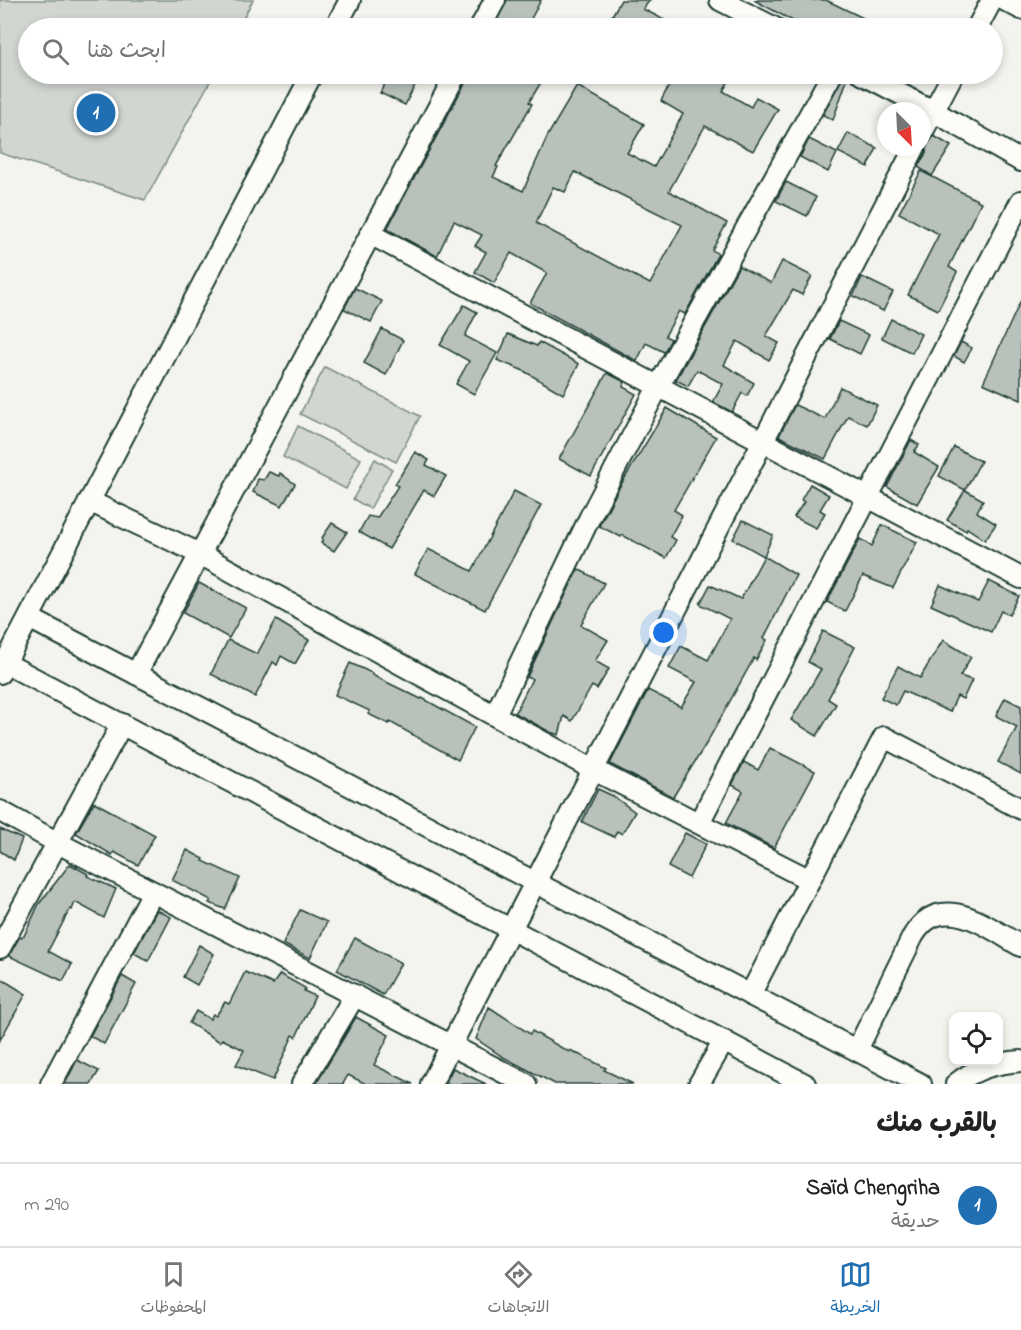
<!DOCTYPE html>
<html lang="ar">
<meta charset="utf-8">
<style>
body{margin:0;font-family:"Indie Flower","Playpen Sans Arabic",sans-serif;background:#f6f6f6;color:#222;direction:rtl}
.controls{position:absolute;right:18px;bottom:18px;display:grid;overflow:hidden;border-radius:12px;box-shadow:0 3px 9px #0003}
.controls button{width:54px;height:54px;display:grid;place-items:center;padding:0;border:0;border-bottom:2px solid #e0e0e0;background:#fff;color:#222;font:30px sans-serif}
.compass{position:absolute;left:877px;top:102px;width:54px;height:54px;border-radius:50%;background:#fff;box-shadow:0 3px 9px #0003;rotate:156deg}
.you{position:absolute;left:664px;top:633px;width:21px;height:21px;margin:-15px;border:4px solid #fff;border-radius:50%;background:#1a73e8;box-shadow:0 0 0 9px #1a73e833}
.badge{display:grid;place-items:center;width:39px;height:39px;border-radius:50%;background:#1f6fb2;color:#fff;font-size:20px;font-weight:700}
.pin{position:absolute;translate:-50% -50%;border:3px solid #fff;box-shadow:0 2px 6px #0006}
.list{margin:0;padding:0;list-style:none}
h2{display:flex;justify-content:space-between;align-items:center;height:78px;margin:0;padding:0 24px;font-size:26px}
h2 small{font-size:20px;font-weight:400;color:#767676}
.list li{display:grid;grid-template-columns:39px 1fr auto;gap:18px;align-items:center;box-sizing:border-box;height:84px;padding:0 24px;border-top:2px solid #e0e0e0}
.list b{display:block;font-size:22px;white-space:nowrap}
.list p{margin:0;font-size:20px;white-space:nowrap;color:#767676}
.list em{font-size:20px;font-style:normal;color:#767676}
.icon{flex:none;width:33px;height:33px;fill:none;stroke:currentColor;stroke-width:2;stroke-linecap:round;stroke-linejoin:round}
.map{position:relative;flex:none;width:1021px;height:1084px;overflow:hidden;direction:ltr}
.search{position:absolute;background:#fff;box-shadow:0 3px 9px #0003;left:18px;right:18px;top:18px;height:66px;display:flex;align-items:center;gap:15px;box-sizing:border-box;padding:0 21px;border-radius:33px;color:#767676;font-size:22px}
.sheet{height:162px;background:#fff}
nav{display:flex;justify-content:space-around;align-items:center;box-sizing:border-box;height:84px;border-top:2px solid #e0e0e0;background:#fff;font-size:16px;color:#767676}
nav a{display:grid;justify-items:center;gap:3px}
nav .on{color:#1f6fb2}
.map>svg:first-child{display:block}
</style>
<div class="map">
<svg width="1021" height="1084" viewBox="0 0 1021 1084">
<rect width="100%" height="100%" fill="#f4f4ef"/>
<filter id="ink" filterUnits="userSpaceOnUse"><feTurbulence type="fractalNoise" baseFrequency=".0167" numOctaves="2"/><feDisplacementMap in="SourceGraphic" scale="12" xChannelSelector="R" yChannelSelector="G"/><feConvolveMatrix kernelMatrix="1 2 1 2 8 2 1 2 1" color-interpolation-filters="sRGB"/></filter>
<g filter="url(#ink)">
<g fill="#d1d6d1" stroke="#788a82" stroke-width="1.5">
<polygon points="0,0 253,0 238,28 28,28 28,74 214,74 145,200 0,153"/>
<polygon points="325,367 420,416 396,462 300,414"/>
<polygon points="298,426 361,459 346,489 283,457"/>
<polygon points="375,459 392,469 370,509 353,499"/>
</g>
<g fill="#b9c1bb" stroke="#1f3d34" stroke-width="1.5" fill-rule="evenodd">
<polygon points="507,0 541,0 526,28 493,28"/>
<polygon points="621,0 650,0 643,9 680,28 628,28 610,19"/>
<polygon points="754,0 826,0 884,28 806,28"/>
<polygon points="389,74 397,74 416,83 405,105 380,93"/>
<path d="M 470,74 L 546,74 L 529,102 L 532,104 L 496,166 L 498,167 L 493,177 L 523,191 L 548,135 L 577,86 L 644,124 L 627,153 L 654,167 L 683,114 L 661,101 L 675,74 L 733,74 L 723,91 L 751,107 L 756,97 L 778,109 L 753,151 L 705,126 L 669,191 L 727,223 L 712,250 L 718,254 L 685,314 L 679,311 L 665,336 L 671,339 L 664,352 L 646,343 L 637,361 L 530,303 L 547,273 L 511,253 L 494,283 L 475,272 L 486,252 L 475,246 L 482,235 L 454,221 L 437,256 L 387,229 ZM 575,172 L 682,225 L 650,284 L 536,223 L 553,187 L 565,192 Z"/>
<polygon points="844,74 849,74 833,120 823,115"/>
<polygon points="848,133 877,148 868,167 838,152"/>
<polygon points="934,136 951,146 932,176 918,167 926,153 927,145"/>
<polygon points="809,139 837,153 828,172 800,157"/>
<polygon points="921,171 981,202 949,267 957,272 938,310 908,295 939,234 899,213"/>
<polygon points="786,182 816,197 807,216 776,201"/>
<polygon points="782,261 812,276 802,295 793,290 766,336 779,343 769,360 737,341 724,365 754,383 747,396 742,393 732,412 713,402 723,384 697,370 688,386 676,380 739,266 771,283"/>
<polygon points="862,277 893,292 883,311 853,296"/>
<polygon points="355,288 382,301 371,322 344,309"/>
<polygon points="1021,300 1021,400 983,383"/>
<polygon points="464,305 477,312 465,336 497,353 474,394 456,384 469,361 440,345"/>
<polygon points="891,319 921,334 912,353 882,338"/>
<polygon points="839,321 869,335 860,354 830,339"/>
<polygon points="382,329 403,340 386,375 364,363"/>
<polygon points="508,334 537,346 539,342 579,364 563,394 524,371 497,360"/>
<polygon points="961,342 972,348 964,362 954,356"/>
<polygon points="607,373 625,382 623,387 636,394 591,476 559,459"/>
<polygon points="840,387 877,405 867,425 848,416 825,459 779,436 795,405 825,419"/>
<polygon points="667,408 716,437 674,510 682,515 670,537 676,540 666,558 622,535 621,537 599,526 620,486"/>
<polygon points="911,440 919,445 914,452 939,467 917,504 887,487"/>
<polygon points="954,447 981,461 965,490 939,476"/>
<polygon points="415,452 429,460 426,465 446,476 434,496 424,490 389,549 359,532 368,516 377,518 398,486 395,484"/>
<polygon points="269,472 279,476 280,473 295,484 282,506 253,492 258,479 264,480"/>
<polygon points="810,484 829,495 820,510 825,513 816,528 794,517 804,502 801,500"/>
<polygon points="965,490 983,500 977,512 996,524 985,540 967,528 966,531 947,520"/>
<polygon points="514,491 541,505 485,610 415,574 428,549 472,571"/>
<polygon points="743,520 773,535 764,556 796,575 764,638 767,640 756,660 754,658 706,744 673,797 610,764 648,690 681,707 696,682 669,668 681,646 708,660 730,619 700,604 710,585 741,599 764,556 733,539"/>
<polygon points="332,523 347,532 334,551 321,543 323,539 322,538"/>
<polygon points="882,525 917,542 893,588 863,576 845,611 827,602 860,539 872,546"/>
<polygon points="578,569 604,583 581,625 608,640 595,661 609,669 597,689 592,686 572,721 564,716 559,735 550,732 515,713 532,679 527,677"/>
<polygon points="989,581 1019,596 1009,615 1001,611 991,632 931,605 940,585 978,602"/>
<polygon points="199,583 246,608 229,638 183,613"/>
<polygon points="276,620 309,640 295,664 281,656 277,665 273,662 255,697 211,674 228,640 257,654"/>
<polygon points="823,631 855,647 828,699 836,704 817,736 791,720 821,669 808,662"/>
<polygon points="943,640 971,657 960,676 972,680 963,699 957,696 950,712 903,691 896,705 881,698 898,666 920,678"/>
<polygon points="350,663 372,673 372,675 421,699 422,698 475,727 458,760 390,722 389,724 368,714 370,711 335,695"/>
<polygon points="1005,698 1021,706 1021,774 998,762 1017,727 996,716"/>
<polygon points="770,748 815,771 774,848 726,823 743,791 732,785 744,762 758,770"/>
<polygon points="598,789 613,796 635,812 622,834 617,831 614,837 582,822"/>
<polygon points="94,802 155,835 138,865 114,852 112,855 76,833"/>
<polygon points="0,829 22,839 14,860 0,851"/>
<polygon points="685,833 706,844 689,878 668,867"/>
<polygon points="187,850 204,859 203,861 240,878 225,909 209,903 211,900 172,880"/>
<polygon points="70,864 88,874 87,876 116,889 104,918 75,902 72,910 70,909 48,951 72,964 63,981 9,956 19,938 24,936 39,904"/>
<polygon points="157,910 171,917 148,961 134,953"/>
<polygon points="300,910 327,922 310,958 283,944"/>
<polygon points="355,938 401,963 383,995 337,970"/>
<polygon points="199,945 214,954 197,985 183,977"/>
<polygon points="245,972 273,984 280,974 305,988 304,991 315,996 296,1037 293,1035 273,1080 236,1065 244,1050 222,1039 220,1042 189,1023 196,1011 210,1019 213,1014 216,1016 225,1002 229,1004"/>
<polygon points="122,976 136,984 104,1044 90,1036"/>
<polygon points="0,978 26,994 0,1040"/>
<polygon points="489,1007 530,1034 532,1031 569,1052 570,1050 606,1068 604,1070 633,1084 555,1084 503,1057 476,1039"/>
<polygon points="356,1017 389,1035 374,1065 413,1084 366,1084 348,1075 343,1084 316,1084"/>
<polygon points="77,1060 99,1071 91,1084 65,1084"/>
<polygon points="453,1068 486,1084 445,1084"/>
</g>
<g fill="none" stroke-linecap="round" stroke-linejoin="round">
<defs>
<g id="minor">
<polyline points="720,0 775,28"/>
<polyline points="1004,0 1021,9"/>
<polyline points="335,28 350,0"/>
<polyline points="480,28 495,0"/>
<polyline points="977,28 992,0"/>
<polyline points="862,74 933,111 1021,161"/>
<polyline points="922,133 953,74"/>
<polyline points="370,234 1021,578"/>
<polyline points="89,501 200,554 594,770 810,880"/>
<polyline points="29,618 921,1084"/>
<polyline points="5,663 805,1084"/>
<polyline points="0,673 312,74"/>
<polyline points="136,674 456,74"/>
<polyline points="495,715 589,519 658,387 832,74"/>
<polyline points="0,811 58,843 526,1084"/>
<polyline points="699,823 1021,201"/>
<polyline points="0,948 122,724"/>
<polyline points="750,995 884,737 1021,809"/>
<path d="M 857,1050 L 913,936 C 941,889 987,927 1021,946"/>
<polyline points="51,1084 153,892"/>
<polyline points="302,1084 355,995"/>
<polyline points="431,1084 915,147"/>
<polyline points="699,1084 724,1041"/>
<path d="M 956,1084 C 975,1068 997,1063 1021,1061"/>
</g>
</defs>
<use href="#minor" stroke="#1f3d34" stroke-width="24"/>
<use href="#minor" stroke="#fdfcf7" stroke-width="20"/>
</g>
</g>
</svg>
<div class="controls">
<button><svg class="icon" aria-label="locate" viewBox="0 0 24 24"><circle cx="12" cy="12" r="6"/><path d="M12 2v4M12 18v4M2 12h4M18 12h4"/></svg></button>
</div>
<svg class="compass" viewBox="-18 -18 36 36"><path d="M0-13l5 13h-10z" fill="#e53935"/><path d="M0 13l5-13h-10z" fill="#767676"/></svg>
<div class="you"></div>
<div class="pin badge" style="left:96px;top:113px">1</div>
<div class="search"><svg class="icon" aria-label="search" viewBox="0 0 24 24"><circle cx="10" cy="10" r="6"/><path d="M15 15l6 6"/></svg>ابحث هنا</div>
</div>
<section class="sheet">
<h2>بالقرب منك<small></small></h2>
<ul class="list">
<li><span class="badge">1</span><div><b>Saïd Chengriha</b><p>حديقة</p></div><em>290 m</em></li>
</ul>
</section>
<nav>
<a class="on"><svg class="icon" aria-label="map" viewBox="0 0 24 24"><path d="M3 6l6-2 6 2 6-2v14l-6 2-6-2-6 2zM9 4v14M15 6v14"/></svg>الخريطة</a>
<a><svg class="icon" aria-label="directions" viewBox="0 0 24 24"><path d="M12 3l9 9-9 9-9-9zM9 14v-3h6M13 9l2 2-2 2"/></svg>الاتجاهات</a>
<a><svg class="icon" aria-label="saved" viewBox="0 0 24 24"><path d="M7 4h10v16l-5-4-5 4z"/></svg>المحفوظات</a>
</nav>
